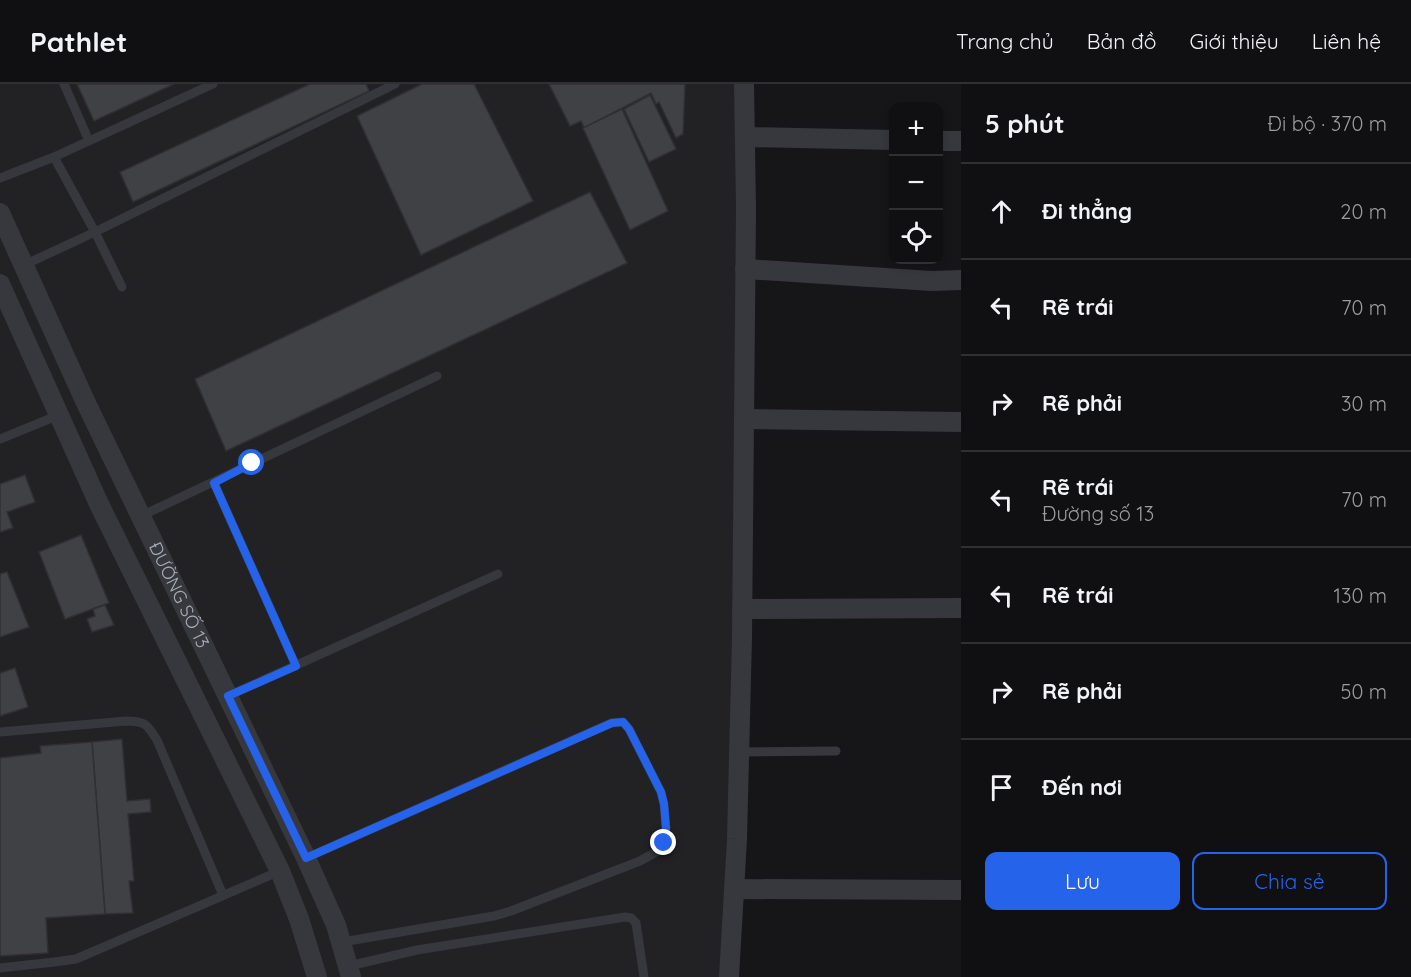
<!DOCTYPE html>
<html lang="vi">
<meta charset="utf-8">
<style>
body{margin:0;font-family:Quicksand,sans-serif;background:#19191b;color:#f1f3f6}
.controls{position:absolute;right:18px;top:18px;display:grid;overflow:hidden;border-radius:12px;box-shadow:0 3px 9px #0003}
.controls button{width:54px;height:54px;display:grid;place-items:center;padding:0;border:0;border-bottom:2px solid #303032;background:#101012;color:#f1f3f6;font:30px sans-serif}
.stop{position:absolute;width:18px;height:18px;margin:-14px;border:4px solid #2563eb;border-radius:50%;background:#fff}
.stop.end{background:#2563eb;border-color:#fff;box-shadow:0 2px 6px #0008}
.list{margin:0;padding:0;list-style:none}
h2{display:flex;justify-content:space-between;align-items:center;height:78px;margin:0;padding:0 24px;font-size:26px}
h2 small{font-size:20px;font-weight:400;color:#9c9d9f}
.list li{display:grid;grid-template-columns:39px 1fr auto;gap:18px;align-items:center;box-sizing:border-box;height:96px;padding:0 24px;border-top:2px solid #303032}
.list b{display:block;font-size:22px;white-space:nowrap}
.list p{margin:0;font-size:20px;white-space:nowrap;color:#9c9d9f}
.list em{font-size:20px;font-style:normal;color:#9c9d9f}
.actions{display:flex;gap:12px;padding:18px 24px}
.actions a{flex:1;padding:14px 0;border:2px solid #2563eb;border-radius:12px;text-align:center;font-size:21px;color:#2563eb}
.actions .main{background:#2563eb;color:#fff}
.icon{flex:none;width:33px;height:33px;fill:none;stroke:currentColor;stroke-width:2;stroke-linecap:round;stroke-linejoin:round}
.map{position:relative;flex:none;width:961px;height:893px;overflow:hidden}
header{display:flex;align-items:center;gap:36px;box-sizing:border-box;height:84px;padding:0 30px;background:#101012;border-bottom:2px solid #303032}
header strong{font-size:28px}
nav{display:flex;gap:33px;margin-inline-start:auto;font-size:21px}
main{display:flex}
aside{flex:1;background:#101012}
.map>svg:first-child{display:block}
</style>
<header>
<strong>Pathlet</strong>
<nav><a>Trang chủ</a><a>Bản đồ</a><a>Giới thiệu</a><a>Liên hệ</a></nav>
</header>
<main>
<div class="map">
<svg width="961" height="893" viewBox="0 0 961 893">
<rect width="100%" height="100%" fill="#161618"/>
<polygon fill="#222225" points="0,0 738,0 736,554 723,893 0,893"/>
<g fill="#404145" stroke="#303034" stroke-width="1.5">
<polygon points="77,0 174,0 94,37"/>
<polygon points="310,0 366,0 369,7 133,118 120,88"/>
<polygon points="422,0 474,0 533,117 421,171 357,32"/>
<polygon points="549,0 685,0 683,50 676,54 659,18 656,20 651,9 584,44 581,37 570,42"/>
<polygon points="650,11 676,65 649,78 624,25"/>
<polygon points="622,25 668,127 630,146 583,44"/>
<polygon points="590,108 627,179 226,367 195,295"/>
<polygon points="25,391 35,418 7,428 13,444 0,448 0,400"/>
<polygon points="81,451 109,519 65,535 39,468"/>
<polygon points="7,488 29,543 0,553 0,490"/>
<polygon points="105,521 114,541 92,548 87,535 95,532 93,525"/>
<polygon points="15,584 28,623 0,632 0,589"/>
<polygon points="122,655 127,717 150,715 151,728 128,730 134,797 129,797 133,829 105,830 92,658"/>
<polygon points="92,658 105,830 46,834 48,869 0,872 0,674 41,669 40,662"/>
</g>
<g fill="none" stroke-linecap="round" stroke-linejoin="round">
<g stroke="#37383d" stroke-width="9">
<polyline points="64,0 89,57"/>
<polyline points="54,73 95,148 122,203"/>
<polyline points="0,94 54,73 213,0"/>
<polyline points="24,181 95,148 395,0"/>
<polyline points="0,355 59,331"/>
<polyline points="214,399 296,582"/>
<polyline points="141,432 437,292"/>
<polyline points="228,612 498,490"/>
<path d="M 0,648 L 126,637 C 145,637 147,640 157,656 L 223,811"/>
<polyline points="739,668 836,667"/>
<polyline points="306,774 611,639 623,638 629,645 661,708 664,720 666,744 664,759 656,768 640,777 511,827 494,832 342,858"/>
<polyline points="349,882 417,866 625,833 631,834 636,839 644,893"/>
<polyline points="0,884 54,878 76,875 280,787"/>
</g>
<g stroke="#37383d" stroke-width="20">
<polyline points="745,53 894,56"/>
<polyline points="938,57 961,57"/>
<path id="s1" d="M 0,129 L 86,319 L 306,774 L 336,841 L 351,893"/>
<polyline points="745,185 932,197 961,196"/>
<polyline points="0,200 99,420 280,787 299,835 317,893"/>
<polyline points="744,335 961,338"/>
<polyline points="742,525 961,524"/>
<polyline points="734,805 961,806"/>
<polyline points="729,893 737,755 742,553 746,125 744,0"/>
</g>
</g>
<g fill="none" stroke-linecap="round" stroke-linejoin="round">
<polyline stroke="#2563eb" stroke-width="8" points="252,379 214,399 296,582 228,612 306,774 612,639 623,638 629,645 661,708 664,720 666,744 664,759"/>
</g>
<g text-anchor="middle" stroke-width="5" stroke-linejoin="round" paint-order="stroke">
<g font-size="18" fill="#a8adb8" stroke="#111113">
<text dy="6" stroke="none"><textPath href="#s1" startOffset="422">ĐƯỜNG SỐ 13</textPath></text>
</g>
</g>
</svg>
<div class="controls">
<button>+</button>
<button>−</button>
<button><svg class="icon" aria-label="locate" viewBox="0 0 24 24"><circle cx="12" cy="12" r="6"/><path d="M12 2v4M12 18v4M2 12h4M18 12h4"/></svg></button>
</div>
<div class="stop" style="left:252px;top:379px"></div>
<div class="stop end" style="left:664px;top:759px"></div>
</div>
<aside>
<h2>5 phút<small>Đi bộ · 370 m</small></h2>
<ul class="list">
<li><svg class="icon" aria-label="ahead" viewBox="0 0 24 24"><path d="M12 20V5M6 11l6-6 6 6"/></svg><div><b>Đi thẳng</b></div><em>20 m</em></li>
<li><svg class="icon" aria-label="left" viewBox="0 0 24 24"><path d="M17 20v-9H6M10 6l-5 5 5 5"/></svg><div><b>Rẽ trái</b></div><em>70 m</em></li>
<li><svg class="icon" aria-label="right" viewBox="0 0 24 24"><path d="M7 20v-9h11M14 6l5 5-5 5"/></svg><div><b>Rẽ phải</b></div><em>30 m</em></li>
<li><svg class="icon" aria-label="left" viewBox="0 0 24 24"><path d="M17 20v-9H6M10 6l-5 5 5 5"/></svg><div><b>Rẽ trái</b><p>Đường số 13</p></div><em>70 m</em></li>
<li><svg class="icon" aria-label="left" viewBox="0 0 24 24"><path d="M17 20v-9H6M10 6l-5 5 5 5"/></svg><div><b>Rẽ trái</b></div><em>130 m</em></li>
<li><svg class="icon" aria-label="right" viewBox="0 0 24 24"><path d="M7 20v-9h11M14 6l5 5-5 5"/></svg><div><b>Rẽ phải</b></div><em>50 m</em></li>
<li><svg class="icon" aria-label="arrive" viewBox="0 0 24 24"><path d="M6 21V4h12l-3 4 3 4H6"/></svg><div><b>Đến nơi</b></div></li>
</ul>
<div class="actions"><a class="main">Lưu</a><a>Chia sẻ</a></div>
</aside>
</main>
